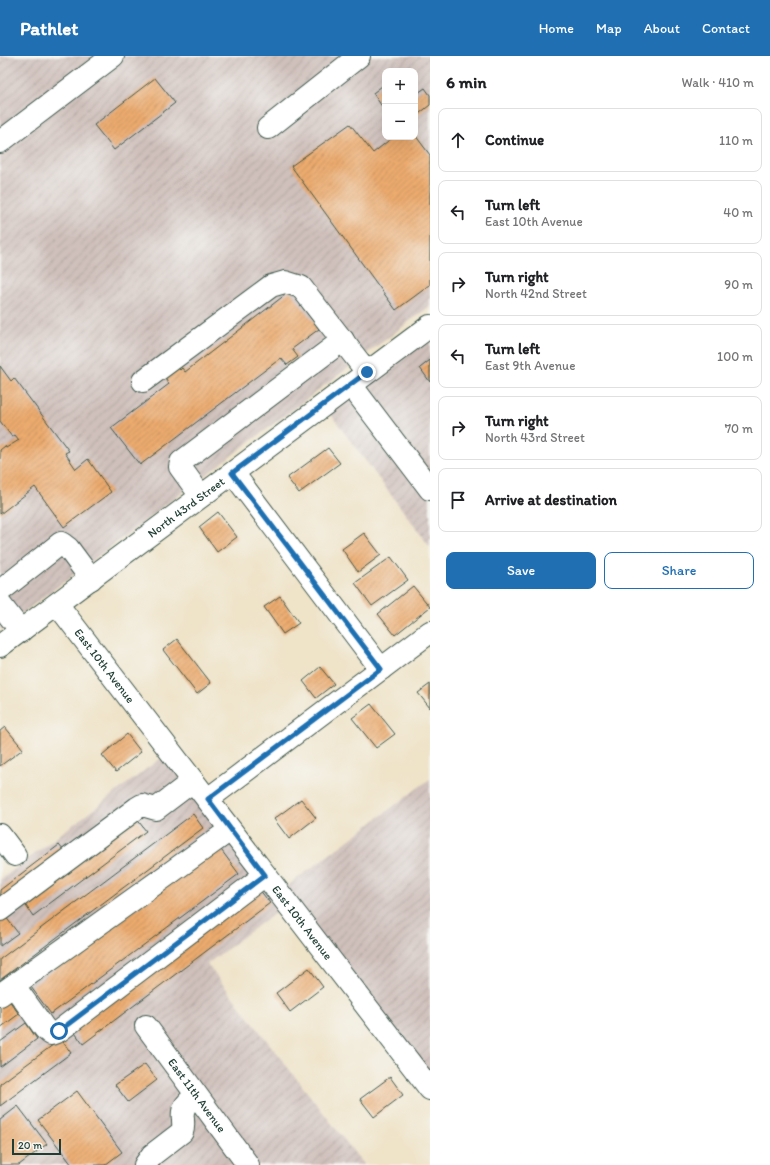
<!DOCTYPE html>
<meta charset="utf-8">
<style>
body{margin:0;font-family:Itim,sans-serif;background:#f2f2f2;color:#202124}
.controls{position:absolute;right:12px;top:12px;display:grid;overflow:hidden;border-radius:8px;box-shadow:0 4px 16px #0002}
.controls button{width:36px;height:36px;display:grid;place-items:center;padding:0;border:0;border-bottom:1px solid #e0e0e0;background:#fff;color:#202124;font:20px sans-serif}
.scale{position:absolute;left:12px;bottom:10px;width:49px;box-sizing:border-box;padding-left:4px;border:2px solid #1f3d34;border-top:0;font-size:11px;line-height:14px;white-space:nowrap;color:#1f3d34;-webkit-text-stroke:3px #f6f6f2;paint-order:stroke}
.stop{position:absolute;width:12px;height:12px;margin:-9px;border:3px solid #1f6fb2;border-radius:50%;background:#fff}
.stop.end{background:#1f6fb2;border-color:#fff;box-shadow:0 1px 4px #0008}
.list{margin:0;padding:0;list-style:none}
h2{display:flex;justify-content:space-between;align-items:center;height:52px;margin:0;padding:0 16px;font-size:17px}
h2 small{font-size:13px;font-weight:400;color:#757577}
.list li{display:grid;grid-template-columns:26px 1fr auto;gap:12px;align-items:center;box-sizing:border-box;height:64px;margin:0 8px 8px;padding:0 8px;border:1px solid #e0e0e0;border-radius:8px}
.list b{display:block;font-size:15px;white-space:nowrap}
.list p{margin:0;font-size:13px;white-space:nowrap;color:#757577}
.list em{font-size:13px;font-style:normal;color:#757577}
.actions{display:flex;gap:8px;padding:12px 16px}
.actions a{flex:1;padding:9px 0;border:1px solid #1f6fb2;border-radius:8px;text-align:center;font-size:14px;color:#1f6fb2}
.actions .main{background:#1f6fb2;color:#fff}
.icon{flex:none;width:22px;height:22px;fill:none;stroke:currentColor;stroke-width:2;stroke-linecap:round;stroke-linejoin:round}
.map{position:relative;flex:none;width:430px;height:1109px;overflow:hidden}
header{display:flex;align-items:center;gap:24px;box-sizing:border-box;height:56px;padding:0 20px;background:#1f6fb2;color:#fff}
header strong{font-size:19px}
nav{display:flex;gap:22px;margin-inline-start:auto;font-size:14px}
main{display:flex}
aside{flex:1;background:#fff}
.map>svg:first-child{display:block}
</style>
<header>
<strong>Pathlet</strong>
<nav><a>Home</a><a>Map</a><a>About</a><a>Contact</a></nav>
</header>
<main>
<div class="map">
<svg width="430" height="1109" viewBox="0 0 430 1109">
<defs>
<pattern id="industrial-furrows" width="10" height="10" patternUnits="userSpaceOnUse"><rect width="10" height="10" fill="#cfc0bb"/><path d="M-1 1l2-2M0 10L10 0M9 11l2-2" fill="none" stroke="#a79d99"/></pattern>
<pattern id="building-hatch" width="6" height="6" patternUnits="userSpaceOnUse"><rect width="6" height="6" fill="#ecab6e"/><path d="M-1 1l2-2M0 6l6-6M5 7l2-2" fill="none" stroke="#bf8c5b"/></pattern>
</defs>
<rect width="100%" height="100%" fill="#f6f6f2"/>
<filter id="ink" filterUnits="userSpaceOnUse"><feTurbulence type="fractalNoise" baseFrequency=".025" numOctaves="2"/><feDisplacementMap in="SourceGraphic" scale="8" xChannelSelector="R" yChannelSelector="G"/><feConvolveMatrix kernelMatrix="1 2 1 2 8 2 1 2 1" color-interpolation-filters="sRGB"/></filter>
<filter id="wash" filterUnits="userSpaceOnUse"><feTurbulence type="fractalNoise" baseFrequency=".012" numOctaves="4" result="noise"/><feDisplacementMap in="SourceGraphic" scale="16" xChannelSelector="R" yChannelSelector="G"/><feGaussianBlur stdDeviation="0.9" result="paint"/><feColorMatrix in="noise" values="0 0 0 0 0 0 0 0 0 0 0 0 0 0 0 0 0 1.4 0 .05"/><feComposite in="paint" operator="in"/></filter>
<g filter="url(#wash)">
<rect width="100%" height="100%" fill="#efe3c8"/>
<g fill="url(#industrial-furrows)" fill-rule="evenodd">
<path d="M 0,0 L 430,0 L 430,250 L 0,574 ZM 385,15 L 415,15 L 415,81 L 385,81 Z"/>
<polygon points="430,273 430,491 326,352"/>
<polygon points="169,696 284,850 207,908 364,1109 0,1109 0,824"/>
<polygon points="430,723 430,1027 282,834"/>
</g>
<g id="blocks">
<g fill="url(#building-hatch)">
<polygon points="155,22 175,47 114,94 94,69"/>
<polygon points="382,30 385,31 385,55 373,37"/>
<polygon points="425,32 430,39 430,49 415,61 415,39"/>
<polygon points="350,68 373,97 393,81 415,81 415,79 430,99 430,229 396,254 291,110"/>
<polygon points="290,235 319,273 292,293 298,301 287,309 281,302 140,409 111,372 169,328 163,318 176,309 180,314 182,312 185,316"/>
<polygon points="430,304 430,326 420,312"/>
<polygon points="0,310 11,325 14,322 69,395 65,397 76,413 88,403 111,436 64,471 35,431 0,458 0,394 5,390 6,392 19,384 15,379 12,381 0,365"/>
<polygon points="328,392 340,407 299,437 287,422"/>
<polygon points="218,456 237,481 217,496 199,471"/>
<polygon points="364,477 381,499 358,516 342,493"/>
<polygon points="391,501 408,524 372,550 355,527"/>
<polygon points="413,530 430,551 395,579 378,558"/>
<polygon points="280,540 299,567 283,578 264,551"/>
<polygon points="177,583 211,627 197,638 163,594"/>
<polygon points="320,611 334,628 316,642 303,625"/>
<polygon points="430,628 430,652 418,637"/>
<polygon points="371,648 395,678 376,692 352,662"/>
<polygon points="5,671 23,693 0,710 0,675"/>
<polygon points="127,678 141,696 116,716 102,699"/>
<polygon points="301,743 316,762 289,783 274,763"/>
<polygon points="193,758 203,772 0,924 0,903"/>
<polygon points="136,762 146,775 33,860 24,847"/>
<polygon points="59,789 65,796 0,845 0,834"/>
<polygon points="219,791 239,818 51,958 31,931"/>
<polygon points="259,833 270,847 83,988 73,974"/>
<polygon points="5,860 18,877 0,890 0,863"/>
<polygon points="309,912 323,931 290,956 276,937"/>
<polygon points="6,940 19,958 0,972 0,944"/>
<polygon points="26,967 37,983 0,1011 0,986"/>
<polygon points="61,983 71,997 0,1050 0,1028"/>
<polygon points="145,1008 157,1024 128,1046 115,1029"/>
<polygon points="390,1021 403,1039 374,1061 360,1043"/>
<polygon points="77,1035 122,1096 105,1109 72,1109 38,1064"/>
<polygon points="18,1050 47,1088 19,1109 0,1109 0,1064"/>
</g>
</g>
</g>
<g filter="url(#ink)">
<use href="#blocks" fill-opacity="0" stroke="#3e564a" stroke-width="1"/>
<g fill="none" stroke-linecap="round" stroke-linejoin="round">
<defs>
<g id="minor">
<polyline points="268,72 359,0"/>
<polyline points="0,86 113,0"/>
<polyline points="143,325 271,230 285,226 301,231 367,316"/>
<polyline points="351,329 430,433"/>
<polyline points="233,417 381,613"/>
<polyline points="201,440 180,411 181,406 343,284"/>
<polyline points="0,535 61,487 64,489 68,492 91,523"/>
<polyline points="0,548 21,575"/>
<path id="s1" d="M 57,548 L 430,1033"/>
<path id="s2" d="M 0,590 L 430,270"/>
<polyline points="208,743 430,576"/>
<polyline points="0,779 15,799"/>
<polyline points="0,854 137,752 142,749 156,753 193,725"/>
<polyline points="14,930 45,973 51,978 59,975 265,819"/>
<polyline points="0,939 230,774"/>
<path id="s3" d="M 146,970 L 248,1109"/>
<path d="M 145,1109 L 152,1099 L 182,1076 C 184,1071 183,1068 183,1063 C 181,1051 188,1046 196,1039"/>
</g>
</defs>
<use href="#minor" stroke="#3e564a" stroke-width="24"/>
<use href="#minor" stroke="#fff" stroke-width="22"/>
</g>
</g>
<g fill="none" stroke-linecap="round" stroke-linejoin="round" filter="url(#ink)">
<polyline stroke="#1f6fb2" stroke-width="5" points="59,975 265,819 208,743 381,613 232,417 367,316"/>
</g>
<g text-anchor="middle" stroke-width="3.5" stroke-linejoin="round" paint-order="stroke">
<g font-size="12" fill="#1f3d34" stroke="#f6f6f2">
<text dy="4" stroke="none"><textPath href="#s2" startOffset="232">North 43rd Street</textPath></text>
<text dy="4" stroke="none"><textPath href="#s1" startOffset="78">East 10th Avenue</textPath></text>
<text dy="4" stroke="none"><textPath href="#s1" startOffset="402">East 10th Avenue</textPath></text>
<text dy="4" stroke="none"><textPath href="#s3" startOffset="86">East 11th Avenue</textPath></text>
</g>
</g>
</svg>
<div class="controls">
<button>+</button>
<button>−</button>
</div>
<div class="scale">20 m</div>
<div class="stop" style="left:59px;top:975px"></div>
<div class="stop end" style="left:367px;top:316px"></div>
</div>
<aside>
<h2>6 min<small>Walk · 410 m</small></h2>
<ul class="list">
<li><svg class="icon" aria-label="ahead" viewBox="0 0 24 24"><path d="M12 20V5M6 11l6-6 6 6"/></svg><div><b>Continue</b></div><em>110 m</em></li>
<li><svg class="icon" aria-label="left" viewBox="0 0 24 24"><path d="M17 20v-9H6M10 6l-5 5 5 5"/></svg><div><b>Turn left</b><p>East 10th Avenue</p></div><em>40 m</em></li>
<li><svg class="icon" aria-label="right" viewBox="0 0 24 24"><path d="M7 20v-9h11M14 6l5 5-5 5"/></svg><div><b>Turn right</b><p>North 42nd Street</p></div><em>90 m</em></li>
<li><svg class="icon" aria-label="left" viewBox="0 0 24 24"><path d="M17 20v-9H6M10 6l-5 5 5 5"/></svg><div><b>Turn left</b><p>East 9th Avenue</p></div><em>100 m</em></li>
<li><svg class="icon" aria-label="right" viewBox="0 0 24 24"><path d="M7 20v-9h11M14 6l5 5-5 5"/></svg><div><b>Turn right</b><p>North 43rd Street</p></div><em>70 m</em></li>
<li><svg class="icon" aria-label="arrive" viewBox="0 0 24 24"><path d="M6 21V4h12l-3 4 3 4H6"/></svg><div><b>Arrive at destination</b></div></li>
</ul>
<div class="actions"><a class="main">Save</a><a>Share</a></div>
</aside>
</main>
